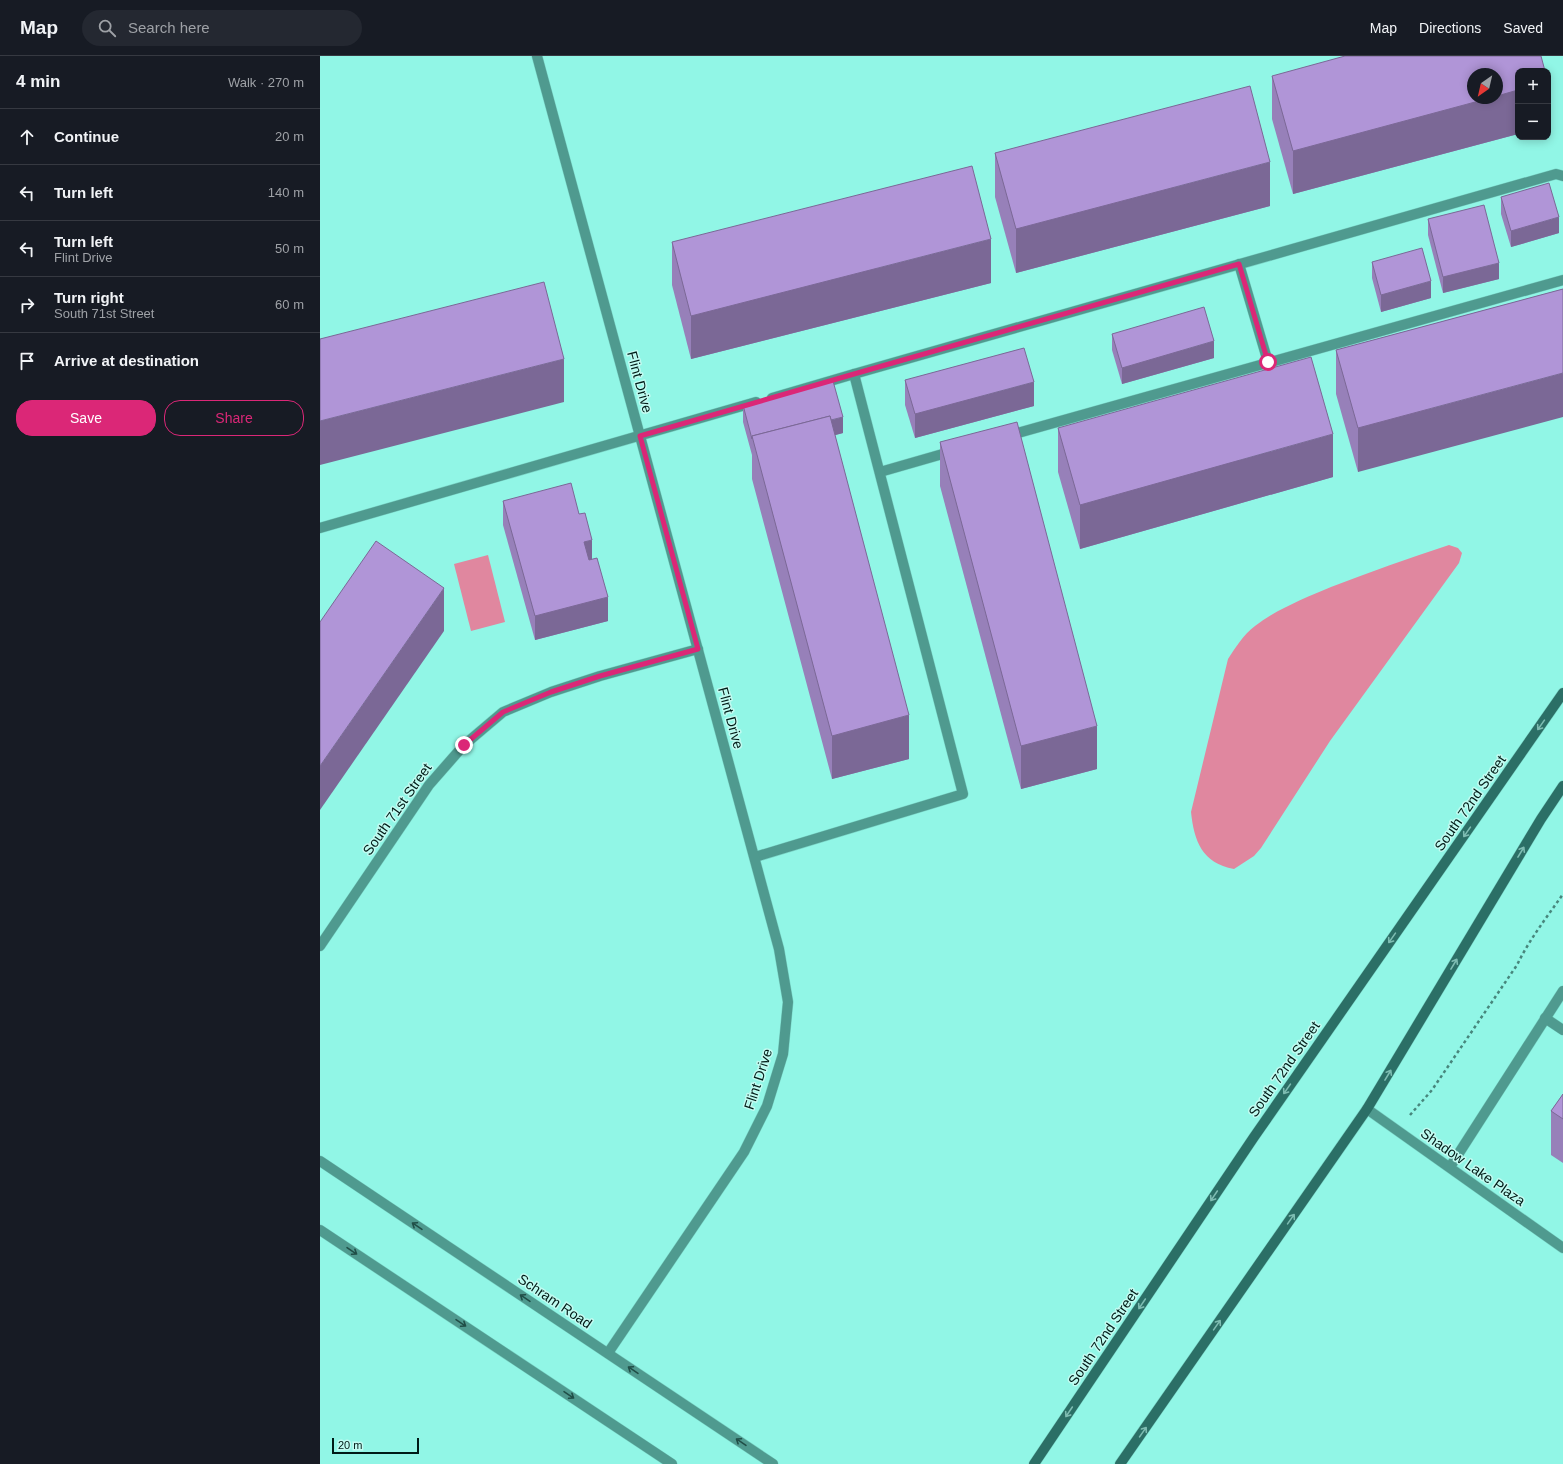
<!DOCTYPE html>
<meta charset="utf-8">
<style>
body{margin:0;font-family:Helvetica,sans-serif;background:#242831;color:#f1f3f6}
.controls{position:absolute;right:12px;top:12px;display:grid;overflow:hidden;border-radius:8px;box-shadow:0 2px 10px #0003}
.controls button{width:36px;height:36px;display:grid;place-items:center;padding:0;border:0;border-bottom:1px solid #363941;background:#171b24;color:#f1f3f6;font:20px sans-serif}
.compass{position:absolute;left:1147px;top:12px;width:36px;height:36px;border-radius:50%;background:#171b24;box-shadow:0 2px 10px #0003;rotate:214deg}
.scale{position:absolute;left:12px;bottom:10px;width:87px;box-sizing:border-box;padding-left:4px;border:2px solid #001b17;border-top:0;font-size:11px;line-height:14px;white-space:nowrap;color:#001b17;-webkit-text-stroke:3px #c2fbf1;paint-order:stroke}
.stop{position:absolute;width:12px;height:12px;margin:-9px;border:3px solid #db2777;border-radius:50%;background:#fff}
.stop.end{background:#db2777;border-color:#fff;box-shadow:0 1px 4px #0008}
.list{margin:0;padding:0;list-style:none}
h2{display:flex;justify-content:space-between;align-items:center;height:52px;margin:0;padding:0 16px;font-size:17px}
h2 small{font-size:13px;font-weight:400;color:#9ea1a6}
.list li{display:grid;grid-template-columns:26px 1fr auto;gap:12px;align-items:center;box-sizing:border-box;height:56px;padding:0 16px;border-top:1px solid #363941}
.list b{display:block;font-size:15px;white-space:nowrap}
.list p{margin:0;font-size:13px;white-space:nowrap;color:#9ea1a6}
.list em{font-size:13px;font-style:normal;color:#9ea1a6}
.actions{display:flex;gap:8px;padding:12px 16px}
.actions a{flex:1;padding:9px 0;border:1px solid #db2777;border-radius:16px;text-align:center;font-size:14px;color:#db2777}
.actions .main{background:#db2777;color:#fff}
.icon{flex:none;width:22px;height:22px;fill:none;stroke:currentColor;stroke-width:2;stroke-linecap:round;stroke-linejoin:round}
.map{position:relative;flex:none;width:1243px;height:1408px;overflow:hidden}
header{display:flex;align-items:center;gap:24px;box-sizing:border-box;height:56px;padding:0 20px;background:#171b24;border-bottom:1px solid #363941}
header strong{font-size:19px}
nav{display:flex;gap:22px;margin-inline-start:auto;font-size:14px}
.search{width:280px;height:36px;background:#242831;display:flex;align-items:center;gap:10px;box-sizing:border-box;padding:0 14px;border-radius:22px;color:#9ea1a6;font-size:15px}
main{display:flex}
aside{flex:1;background:#171b24}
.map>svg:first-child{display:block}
</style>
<header>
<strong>Map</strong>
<div class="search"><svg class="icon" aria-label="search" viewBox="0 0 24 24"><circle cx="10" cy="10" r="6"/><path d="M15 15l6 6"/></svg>Search here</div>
<nav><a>Map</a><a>Directions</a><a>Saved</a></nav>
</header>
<main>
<aside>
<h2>4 min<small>Walk · 270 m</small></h2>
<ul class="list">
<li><svg class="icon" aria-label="ahead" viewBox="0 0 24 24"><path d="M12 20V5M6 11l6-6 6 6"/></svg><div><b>Continue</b></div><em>20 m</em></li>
<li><svg class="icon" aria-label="left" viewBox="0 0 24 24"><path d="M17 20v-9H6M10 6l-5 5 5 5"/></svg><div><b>Turn left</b></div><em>140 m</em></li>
<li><svg class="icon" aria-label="left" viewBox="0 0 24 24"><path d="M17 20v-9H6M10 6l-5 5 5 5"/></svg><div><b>Turn left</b><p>Flint Drive</p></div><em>50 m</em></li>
<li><svg class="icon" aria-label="right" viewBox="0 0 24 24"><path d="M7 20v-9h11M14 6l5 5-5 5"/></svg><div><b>Turn right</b><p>South 71st Street</p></div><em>60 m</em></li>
<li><svg class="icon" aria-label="arrive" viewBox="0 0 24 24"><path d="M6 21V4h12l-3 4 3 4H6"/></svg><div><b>Arrive at destination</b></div></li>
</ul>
<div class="actions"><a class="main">Save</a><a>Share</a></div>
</aside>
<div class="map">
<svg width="1243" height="1408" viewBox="0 0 1243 1408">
<rect width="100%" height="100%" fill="#91f6e6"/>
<g fill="#e0879f">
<path d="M 1129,489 L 1138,492 L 1142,497 L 1139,507 L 1010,685 L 941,792 L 934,800 L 914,813 C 882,807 874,785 871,756 L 908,603 C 916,591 923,579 935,570 C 957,553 985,542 1011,531 C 1050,516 1089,502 1129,489 Z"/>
<polygon points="168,499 185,566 151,575 134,508"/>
</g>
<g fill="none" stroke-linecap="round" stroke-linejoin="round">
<defs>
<g id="lane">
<polyline points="919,208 948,306"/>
<polyline points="534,318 1236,118 1243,120"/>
<polyline points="687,380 1243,224"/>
<polyline points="560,416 633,395"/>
<polyline points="0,472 436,346"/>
<polyline points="435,801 643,738 534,318 452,342"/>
<polyline points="1225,962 1243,974"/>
<polyline points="1130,1111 1243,935"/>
</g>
<g id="street">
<polyline points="217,0 459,893 468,946 463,998 447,1050 424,1096 288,1297"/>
<polyline points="0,890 109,729 144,689 183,656 231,636 280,620 378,593"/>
<polyline points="1047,1053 1243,1192"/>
<polyline points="0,1105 453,1408"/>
<polyline points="0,1174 352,1408"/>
</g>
<g id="secondary">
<polyline points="714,1408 934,1081 1243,637"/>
<polyline points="800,1408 1047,1053 1221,763 1243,730"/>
</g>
</defs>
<use href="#lane" stroke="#7ad3c5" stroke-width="11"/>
<use href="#street" stroke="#7ad3c5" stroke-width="11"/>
<use href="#secondary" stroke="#7ad3c5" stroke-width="11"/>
<path stroke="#47867c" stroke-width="2.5" stroke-dasharray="3 3" stroke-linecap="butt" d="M 1090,1059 L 1112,1034 L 1197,909 C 1209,884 1227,861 1243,838"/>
<use href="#lane" stroke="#4f9a8f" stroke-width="10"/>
<use href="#street" stroke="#4f9a8f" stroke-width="10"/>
<use href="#secondary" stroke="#2b6f66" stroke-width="10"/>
</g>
<g fill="#9780b9">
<polygon points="1198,15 1198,78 973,138 952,63 952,20"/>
<polygon points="675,97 950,150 696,217 675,141"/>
<polygon points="1181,141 1239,177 1191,191 1181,158"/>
<polygon points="1108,163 1179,223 1123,237 1108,179"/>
<polygon points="352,186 671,227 371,303 352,229"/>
<polygon points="1052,206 1111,242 1061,256 1052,222"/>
<polygon points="1243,233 1038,416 1016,338 1016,294"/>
<polygon points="792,278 894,302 802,328 792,294"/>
<polygon points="585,324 714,350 595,382 585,349"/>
<polygon points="423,349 523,377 515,379 589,703 512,723 432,423 432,399 423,366"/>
<polygon points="738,372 1013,421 760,493 738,416"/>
<polygon points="620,386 777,713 701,733 620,430"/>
<polygon points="183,445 259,458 272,503 288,565 215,584 183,469"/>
<polygon points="1243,1038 1243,1107 1231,1099 1231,1055"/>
</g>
<g fill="#7b6896">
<polygon points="1198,34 1198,78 973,138 973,95 1170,42 1177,42 1177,40"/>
<polygon points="950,106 950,150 696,217 696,173"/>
<polygon points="1239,161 1239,177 1191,191 1191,175"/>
<polygon points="671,183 671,227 371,303 371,260"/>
<polygon points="1179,207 1179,223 1123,237 1123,221"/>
<polygon points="1111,225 1111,242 1061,256 1061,239"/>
<polygon points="894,285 894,302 802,328 802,312"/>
<polygon points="244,303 244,346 0,409 0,365"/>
<polygon points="1243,317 1243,361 1038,416 1038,372"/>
<polygon points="714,326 714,350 595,382 595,358"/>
<polygon points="523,361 523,377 438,400 434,385"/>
<polygon points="1013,378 1013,421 760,493 760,449"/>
<polygon points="272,484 272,508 264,510 264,486"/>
<polygon points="124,532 124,575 0,754 0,710"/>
<polygon points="288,541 288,565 215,584 215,560"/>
<polygon points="589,659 589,703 512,723 512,680"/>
<polygon points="777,670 777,713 701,733 701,690"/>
</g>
<g fill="#b095d7" stroke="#7b6896">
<polygon points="1025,0 1221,0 1225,15 1198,15 1198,34 1177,40 1177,18 1153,18 1153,42 1170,42 973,95 952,20"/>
<polygon points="930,30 950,106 696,173 675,97"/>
<polygon points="652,110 671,183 371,260 352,186"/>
<polygon points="1229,127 1239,161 1191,175 1181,141"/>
<polygon points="1164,149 1179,207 1123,221 1108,163"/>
<polygon points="1102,192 1111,225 1061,239 1052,206"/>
<polygon points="224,226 244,303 0,365 0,283"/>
<polygon points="1243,233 1243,317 1038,372 1016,294"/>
<polygon points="884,251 894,285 802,312 792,278"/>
<polygon points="704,292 714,326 595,358 585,324"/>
<polygon points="991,301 1013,378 760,449 738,372"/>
<polygon points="513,325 523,361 511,364 510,360 432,380 432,383 423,349"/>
<polygon points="510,360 589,659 512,680 432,380"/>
<polygon points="697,366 777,670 701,690 620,386"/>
<polygon points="251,427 259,458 265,457 272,484 264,486 269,504 277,502 288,541 215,560 183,445"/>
<polygon points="56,485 124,532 0,710 0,566"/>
<polygon points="1243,1038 1243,1063 1231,1055"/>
</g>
<defs><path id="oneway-shaft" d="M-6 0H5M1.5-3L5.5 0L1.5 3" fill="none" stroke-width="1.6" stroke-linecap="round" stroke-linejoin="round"/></defs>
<g stroke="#7ebcb2">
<use href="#oneway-shaft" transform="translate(1221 669) rotate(125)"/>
<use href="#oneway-shaft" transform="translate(1147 776) rotate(125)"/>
<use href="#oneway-shaft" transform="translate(1201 796) rotate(-59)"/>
<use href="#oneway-shaft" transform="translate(1072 882) rotate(125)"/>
<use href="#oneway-shaft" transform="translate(1134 908) rotate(-59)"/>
<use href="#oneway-shaft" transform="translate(1068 1019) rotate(-59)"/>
<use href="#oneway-shaft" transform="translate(967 1033) rotate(125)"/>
<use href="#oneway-shaft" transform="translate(894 1140) rotate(124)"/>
<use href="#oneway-shaft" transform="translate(971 1163) rotate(-55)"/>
<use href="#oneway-shaft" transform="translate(822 1248) rotate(124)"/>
<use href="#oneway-shaft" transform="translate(897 1269) rotate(-55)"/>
<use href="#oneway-shaft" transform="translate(749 1356) rotate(124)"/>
<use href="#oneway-shaft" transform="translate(823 1376) rotate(-55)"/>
</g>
<g stroke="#204e47">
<use href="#oneway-shaft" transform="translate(97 1170) rotate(-146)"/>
<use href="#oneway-shaft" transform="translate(32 1195) rotate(34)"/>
<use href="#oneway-shaft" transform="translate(205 1242) rotate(-146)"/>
<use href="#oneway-shaft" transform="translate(141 1267) rotate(34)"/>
<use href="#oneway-shaft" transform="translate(313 1314) rotate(-146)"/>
<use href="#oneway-shaft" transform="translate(249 1339) rotate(34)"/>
<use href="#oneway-shaft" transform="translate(421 1386) rotate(-146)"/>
</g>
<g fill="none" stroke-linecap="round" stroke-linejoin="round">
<polyline stroke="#db2777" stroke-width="5" points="144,689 183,656 231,636 280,620 378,593 320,380 534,318 919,208 948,306"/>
</g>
<g text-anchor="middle" stroke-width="3" stroke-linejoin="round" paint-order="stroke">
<g font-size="14" fill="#001b17" stroke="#c2fbf1">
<text transform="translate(320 326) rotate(75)" y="5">Flint Drive</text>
<text transform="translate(411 662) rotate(75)" y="5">Flint Drive</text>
<text transform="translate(1150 747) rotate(-55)" y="5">South 72nd Street</text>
<text transform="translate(77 753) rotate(-55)" y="5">South 71st Street</text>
<text transform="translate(964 1013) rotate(-55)" y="5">South 72nd Street</text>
<text transform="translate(438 1023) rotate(-72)" y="5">Flint Drive</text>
<text transform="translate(1153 1111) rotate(35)" y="5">Shadow Lake Plaza</text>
<text transform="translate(235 1245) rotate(34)" y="5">Schram Road</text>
<text transform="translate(783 1281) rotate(-56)" y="5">South 72nd Street</text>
</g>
</g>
</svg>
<div class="controls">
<button>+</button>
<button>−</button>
</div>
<svg class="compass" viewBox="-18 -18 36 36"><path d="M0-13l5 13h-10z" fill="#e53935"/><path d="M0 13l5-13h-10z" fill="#9ea1a6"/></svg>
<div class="scale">20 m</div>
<div class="stop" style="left:948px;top:306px"></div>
<div class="stop end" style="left:144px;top:689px"></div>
</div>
</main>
